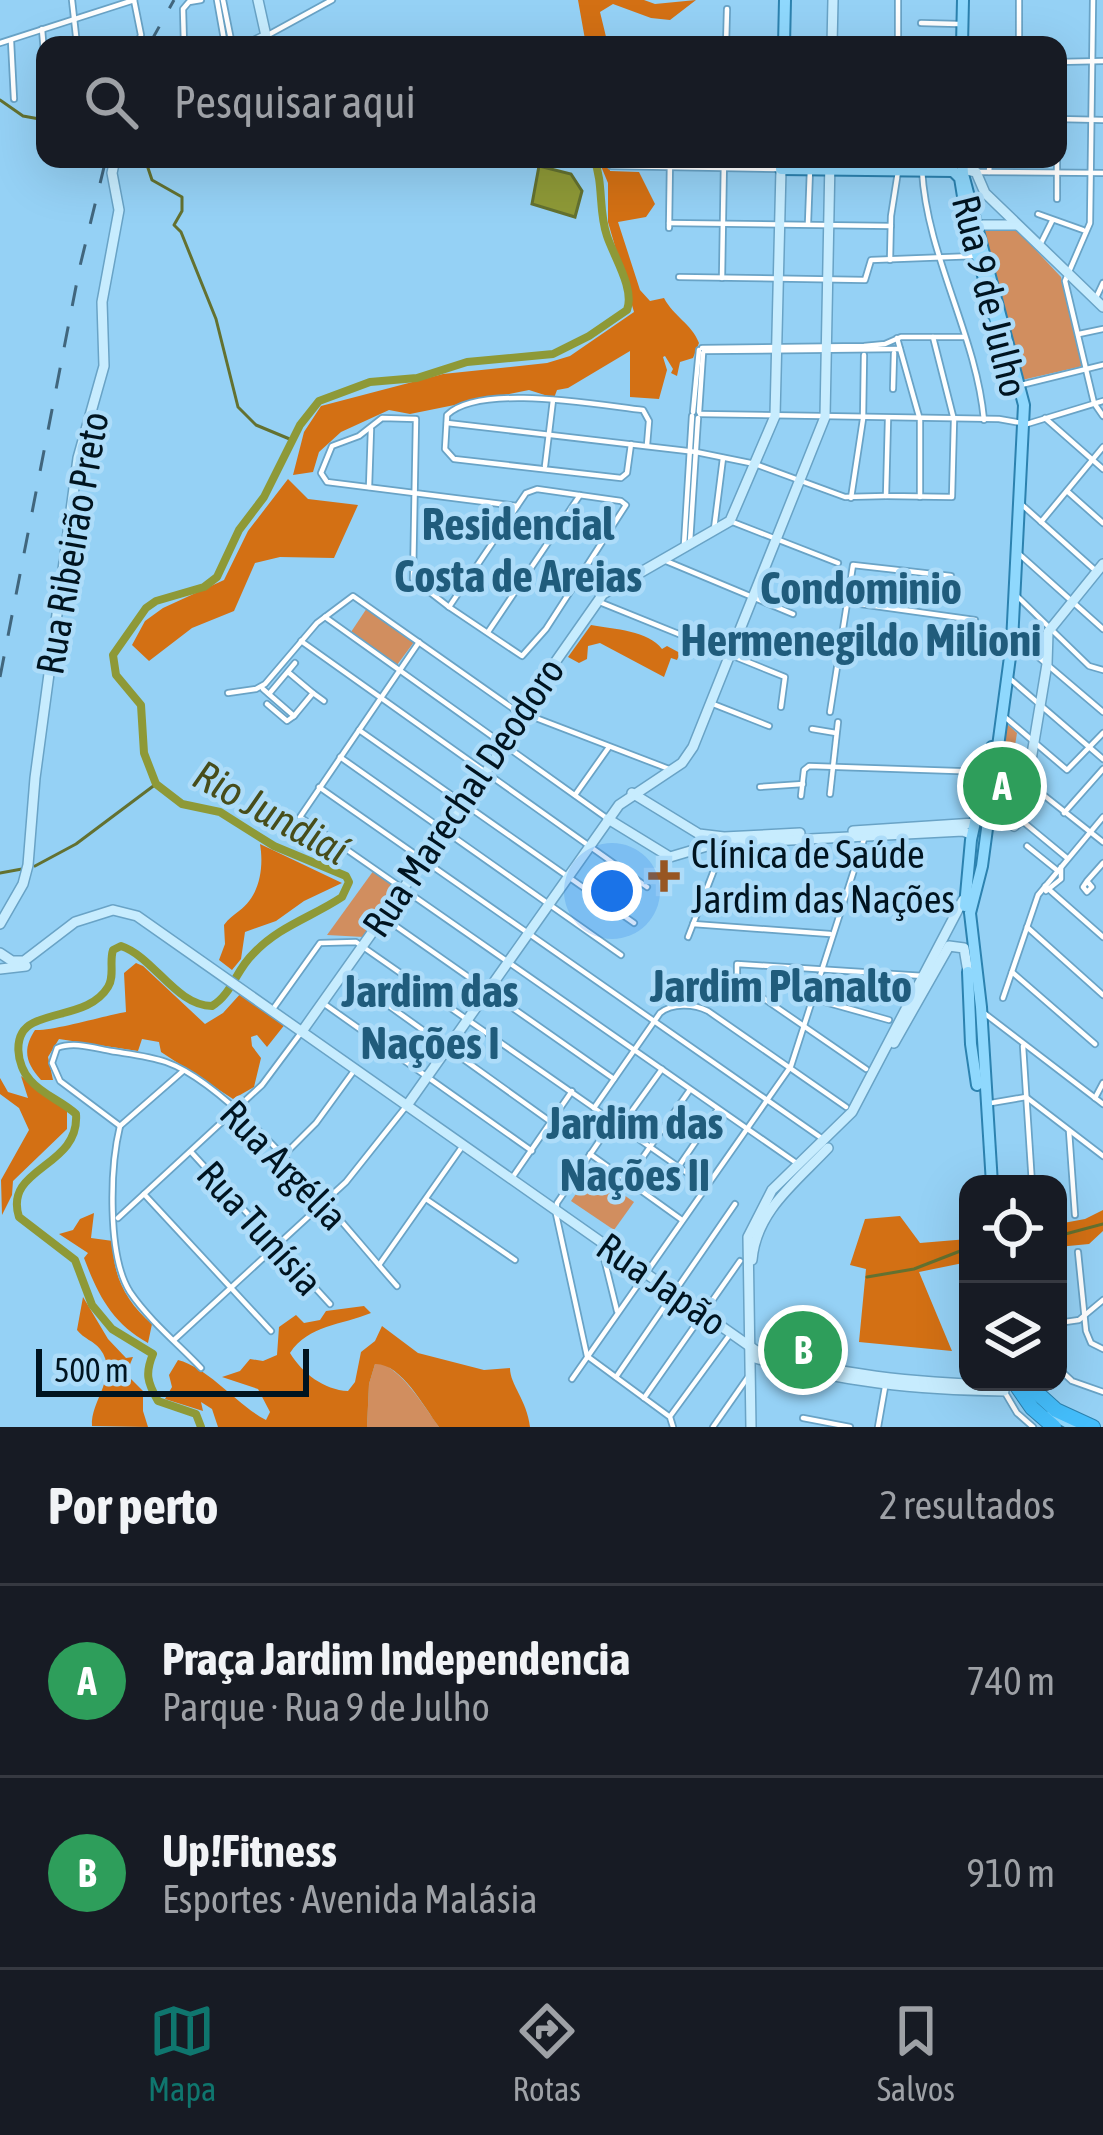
<!DOCTYPE html>
<html lang="pt">
<meta charset="utf-8">
<style>
body{margin:0;font-family:"Asap Condensed",sans-serif;background:#242831;color:#f1f3f6}
.controls{position:absolute;right:36px;bottom:36px;display:grid;overflow:hidden;border-radius:24px;box-shadow:0 12px 48px #0002}
.controls button{width:108px;height:108px;display:grid;place-items:center;padding:0;border:0;border-bottom:3px solid #363941;background:#171b24;color:#f1f3f6;font:60px sans-serif}
.scale{position:absolute;left:36px;bottom:30px;width:273px;box-sizing:border-box;padding-left:12px;border:6px solid #001420;border-top:0;font-size:33px;line-height:42px;white-space:nowrap;color:#001420;-webkit-text-stroke:9px #addcf9;paint-order:stroke}
.you{position:absolute;left:612px;top:891px;width:42px;height:42px;margin:-30px;border:9px solid #fff;border-radius:50%;background:#1a73e8;box-shadow:0 0 0 18px #1a73e833}
.badge{display:grid;place-items:center;width:78px;height:78px;border-radius:50%;background:#0f766e;color:#fff;font-size:39px;font-weight:700}
.pin{position:absolute;translate:-50% -50%;border:6px solid #fff;box-shadow:0 3px 12px #0006}
.list{margin:0;padding:0;list-style:none}
h2{display:flex;justify-content:space-between;align-items:center;height:156px;margin:0;padding:0 48px;font-size:51px}
h2 small{font-size:39px;font-weight:400;color:#9ea1a6}
.list li{display:grid;grid-template-columns:78px 1fr auto;gap:36px;align-items:center;box-sizing:border-box;height:192px;padding:0 48px;border-top:3px solid #363941}
.list b{display:block;font-size:45px;white-space:nowrap}
.list p{margin:0;font-size:39px;white-space:nowrap;color:#9ea1a6}
.list em{font-size:39px;font-style:normal;color:#9ea1a6}
.icon{flex:none;width:66px;height:66px;fill:none;stroke:currentColor;stroke-width:2;stroke-linecap:round;stroke-linejoin:round}
.map{position:relative;flex:none;width:1103px;height:1427px;overflow:hidden}
.search{position:absolute;background:#171b24;box-shadow:0 12px 48px #0002;left:36px;right:36px;top:36px;height:132px;display:flex;align-items:center;gap:30px;box-sizing:border-box;padding:0 42px;border-radius:24px;color:#9ea1a6;font-size:45px}
.sheet{height:540px;background:#171b24}
nav{display:flex;justify-content:space-around;align-items:center;box-sizing:border-box;height:168px;border-top:3px solid #363941;background:#171b24;font-size:33px;color:#9ea1a6}
nav a{display:grid;justify-items:center;gap:6px}
nav .on{color:#0f766e}
.map>svg:first-child{display:block}
</style>
<div class="map">
<svg width="1103" height="1427" viewBox="0 0 1103 1427">
<rect width="100%" height="100%" fill="#95d1f5"/>
<g fill="#d18e5f">
<polygon points="981,228 1015,228 1061,277 1083,366 1022,380"/>
<polygon points="367,608 414,642 397,665 351,632"/>
<polygon points="1006,723 1017,733 1004,814 992,803"/>
<polygon points="374,870 398,890 364,937 327,935"/>
<polygon points="591,1172 634,1202 614,1230 571,1201"/>
<path d="M 379,1362 C 405,1373 423,1405 439,1427 L 367,1427 L 369,1384 L 375,1364 Z"/>
</g>
<g fill="#d37014">
<polygon points="578,0 644,0 655,4 696,0 670,20 651,18 613,4 600,12 608,45 586,45"/>
<path d="M 598,159 L 608,159 L 610,171 L 639,172 L 655,204 L 646,217 L 618,222 L 640,290 L 650,301 L 664,298 C 674,317 691,323 699,343 L 693,358 L 680,362 L 677,376 L 671,373 L 673,369 L 665,356 L 663,357 L 667,370 L 659,399 L 630,397 L 630,351 L 568,388 L 557,390 L 554,398 L 529,390 L 410,414 L 389,410 L 341,432 L 319,452 L 313,472 L 293,475 L 304,432 L 321,406 L 443,374 L 547,363 L 570,356 L 634,312 L 608,222 L 608,183 Z"/>
<polygon points="288,479 308,499 358,505 334,558 280,557 255,563 234,611 192,628 149,661 132,645 145,621 163,608 224,580 248,531"/>
<path d="M 591,625 C 614,629 649,631 662,649 L 667,646 L 680,653 L 677,660 L 671,658 L 664,677 L 600,643 L 588,646 L 587,659 L 579,663 L 568,657 Z"/>
<path d="M 260,844 L 342,883 L 304,901 L 276,921 L 245,932 L 241,959 L 232,970 L 219,960 L 225,944 L 224,925 C 228,919 234,915 239,911 C 260,896 264,867 260,844 Z"/>
<path d="M 136,963 L 143,966 L 205,1024 L 223,1013 L 242,992 L 286,1023 L 267,1047 L 257,1035 L 251,1037 L 252,1046 L 261,1058 L 254,1087 L 233,1099 L 161,1052 L 159,1042 L 142,1039 L 138,1051 L 59,1039 L 48,1057 L 53,1080 L 41,1080 C 26,1063 22,1050 35,1030 C 53,1031 103,1016 126,1012 L 124,973 Z"/>
<polygon points="21,1076 67,1110 67,1129 13,1181 12,1195 2,1215 1,1180 29,1130 19,1108 0,1094 0,1078 8,1092 28,1098"/>
<polygon points="1103,1210 1103,1231 1089,1244 1058,1247 1058,1224 1085,1219"/>
<path d="M 94,1213 L 91,1238 L 113,1241 C 112,1275 126,1302 152,1324 L 148,1343 C 112,1323 98,1295 84,1258 L 88,1253 L 59,1234 L 73,1230 L 80,1219 Z"/>
<polygon points="900,1216 920,1243 968,1239 968,1262 919,1272 952,1351 859,1342 866,1269 850,1265 865,1219"/>
<path d="M 83,1297 L 108,1339 L 126,1358 L 133,1357 L 126,1374 L 143,1391 L 143,1411 L 148,1427 L 92,1426 C 90,1401 120,1375 100,1349 C 94,1341 84,1339 77,1330 Z"/>
<path d="M 364,1306 L 371,1313 C 342,1325 308,1325 290,1353 C 302,1373 324,1390 348,1391 L 355,1382 L 361,1352 L 375,1341 L 382,1326 L 418,1353 L 484,1370 L 510,1368 C 510,1385 527,1400 530,1427 L 439,1427 C 424,1407 401,1363 375,1364 L 369,1384 L 367,1427 L 218,1427 L 212,1409 L 201,1402 L 203,1411 L 165,1399 L 172,1387 L 169,1375 L 178,1360 C 209,1368 237,1405 266,1420 L 270,1412 L 258,1389 L 222,1377 L 240,1371 L 250,1359 L 263,1361 L 277,1355 L 279,1327 L 296,1315 L 304,1323 L 320,1320 L 326,1311 Z"/>
</g>
<polygon fill="#8e9937" stroke="#637130" stroke-width="3" points="539,166 571,174 582,191 575,217 532,204"/>
<g fill="none" stroke-linecap="round" stroke-linejoin="round">
<g stroke="#637130" stroke-width="3">
<polyline points="0,100 23,116 45,120"/>
<polyline points="145,159 152,180 182,197 182,211 174,225 181,232 216,319 238,407 256,425 292,440"/>
<polyline points="35,866 76,844 156,784"/>
<polyline points="0,873 22,869"/>
<polyline points="1058,1236 1103,1224"/>
<polyline points="867,1277 914,1269 968,1248"/>
</g>
<path stroke="#8e9937" stroke-width="8" d="M 201,1427 L 196,1414 L 158,1401 C 147,1382 145,1373 153,1354 L 112,1329 L 92,1305 L 75,1260 L 19,1217 C 3,1167 80,1168 76,1114 C 62,1101 43,1095 30,1080 C 17,1066 11,1034 33,1023 C 57,1011 92,1013 108,987 C 115,976 109,962 113,950 L 121,946 C 154,957 176,1006 212,1006 C 232,994 236,970 253,954 C 279,926 312,917 342,897 L 349,882 L 346,876 L 274,846 L 220,812 L 182,804 L 156,784 L 144,753 L 141,705 L 116,675 L 113,655 L 146,608 L 156,601 L 204,587 L 217,577 L 239,530 L 264,497 L 300,425 L 319,401 L 370,382 L 417,378 L 467,362 L 553,354 L 589,336 L 627,310 C 635,289 614,257 607,236 C 598,210 604,184 594,159"/>
<defs>
<g id="street">
<polyline points="72,0 77,45"/>
<polyline points="134,0 141,35 137,45"/>
<polyline points="217,0 225,45"/>
<polyline points="223,0 232,45"/>
<polyline points="898,0 898,45"/>
<polyline points="1093,0 1090,223 1065,281 1094,403 1103,416"/>
<polyline points="921,23 958,24"/>
<polyline points="42,29 45,65"/>
<polyline points="268,35 332,0"/>
<polyline points="11,41 14,99"/>
<polyline points="0,43 134,0"/>
<polyline points="184,45 183,9 189,2 201,0"/>
<polyline points="726,45 727,9"/>
<polyline points="1019,45 1019,0"/>
<polyline points="1058,62 1103,61"/>
<polyline points="1058,119 1103,120"/>
<polyline points="1057,159 1057,199"/>
<polyline points="611,166 779,169"/>
<path d="M 922,170 C 927,257 976,334 984,420"/>
<polyline points="976,172 1103,173"/>
<polyline points="989,172 990,159"/>
<polyline points="1038,214 1083,230"/>
<polyline points="669,223 891,226"/>
<polyline points="808,223 810,169"/>
<polyline points="669,228 670,159"/>
<polyline points="1041,243 1052,221"/>
<polyline points="890,260 891,216 900,159"/>
<polyline points="679,277 865,280 871,260 975,256"/>
<polyline points="722,278 724,159"/>
<polyline points="1095,300 1103,283"/>
<polyline points="1079,334 1103,329"/>
<polyline points="897,338 920,420 920,497"/>
<polyline points="702,348 864,346 885,344 901,337 964,337"/>
<polyline points="704,351 900,349"/>
<polyline points="1021,385 1103,365"/>
<polyline points="893,389 894,353"/>
<polyline points="693,412 699,350"/>
<polyline points="699,412 703,353"/>
<polyline points="700,414 999,419 1027,424 1103,401"/>
<polyline points="1045,418 1103,469"/>
<polyline points="888,419 886,496 952,497 954,420 933,337"/>
<polyline points="447,423 696,452 755,464 845,497 886,496"/>
<path d="M 631,444 L 627,473 L 621,478 L 454,459 L 445,449 L 447,415 C 480,383 598,405 643,410 L 649,421 L 647,445"/>
<polyline points="545,466 553,400"/>
<polyline points="369,487 371,429"/>
<polygon points="537,489 621,501 626,505 546,629 522,656 449,607 526,493"/>
<polyline points="1067,491 1103,523"/>
<polyline points="851,498 863,419 864,355"/>
<polyline points="1020,503 1096,571"/>
<polyline points="730,521 838,563"/>
<polyline points="1041,522 1103,447"/>
<polyline points="714,529 723,458"/>
<polyline points="690,542 698,418"/>
<polyline points="684,545 692,416"/>
<polyline points="1018,553 1103,629"/>
<polyline points="666,561 793,614"/>
<polyline points="1018,597 1089,666 1103,670"/>
<polyline points="597,601 785,677 781,707"/>
<polyline points="846,602 975,620"/>
<polyline points="449,607 413,579 416,419 382,418 359,436 332,446 321,473 327,482 517,506"/>
<polyline points="325,617 608,819"/>
<polyline points="488,632 580,495"/>
<polyline points="1016,638 1103,712"/>
<polyline points="301,641 647,887"/>
<polyline points="419,642 300,817 795,1162"/>
<polyline points="288,672 313,693"/>
<polyline points="1008,677 1103,759"/>
<polyline points="263,689 294,716 313,693 324,701"/>
<polyline points="228,693 256,689 265,684 317,623 353,596 515,710 669,769"/>
<polyline points="269,694 295,663"/>
<polyline points="267,704 287,721 294,716"/>
<polyline points="713,704 769,726"/>
<polyline points="830,712 853,565 951,576"/>
<polyline points="1006,718 1067,770 1103,733"/>
<polyline points="812,729 836,733"/>
<polyline points="359,730 634,923"/>
<polyline points="340,757 621,955"/>
<polyline points="1027,782 1103,842"/>
<polyline points="319,787 820,1137"/>
<polyline points="760,787 803,784"/>
<polyline points="830,794 838,722"/>
<polyline points="575,795 609,747"/>
<polyline points="801,796 804,770 809,766 986,772"/>
<polyline points="1064,813 1103,769"/>
<polyline points="1021,820 1067,858"/>
<polyline points="1027,846 1058,871"/>
<polyline points="1087,881 1083,887 1087,892 1092,887 1087,881 1103,863"/>
<polyline points="1045,886 1103,937"/>
<polyline points="1046,891 1061,879 1061,867"/>
<polyline points="383,917 614,1079"/>
<polyline points="693,924 830,934"/>
<polyline points="1027,927 1103,995"/>
<polyline points="688,937 723,847"/>
<polyline points="1012,972 1095,1044"/>
<polyline points="346,975 551,1122"/>
<polyline points="1003,998 1038,895 1103,817"/>
<polyline points="814,999 889,1020"/>
<polyline points="323,1003 532,1151"/>
<polyline points="273,1009 320,943 356,942 706,1186"/>
<polyline points="984,1013 1103,1104"/>
<polyline points="1023,1046 1032,1184"/>
<polyline points="866,1069 737,980 737,964 924,976"/>
<polyline points="1095,1098 1103,1083"/>
<polyline points="991,1103 1026,1097 1103,1156"/>
<path d="M 594,1108 L 660,1013 C 672,1003 694,1004 708,1011 L 846,1107"/>
<polyline points="613,1121 557,1203 556,1214 587,1356 670,1417 673,1427"/>
<path d="M 120,1126 L 60,1081 L 52,1063 L 57,1048 C 74,1041 94,1048 111,1051 C 129,1054 149,1056 166,1062 C 237,1087 344,1227 397,1286"/>
<path d="M 120,1126 C 110,1167 107,1256 130,1292 C 149,1320 178,1344 201,1368"/>
<polyline points="120,1126 183,1071"/>
<polyline points="621,1126 662,1069"/>
<polyline points="1069,1131 1075,1215"/>
<polyline points="192,1153 330,1304"/>
<polyline points="590,1154 682,1220"/>
<polyline points="283,1156 316,1123 356,1068"/>
<polyline points="679,1166 718,1109"/>
<polyline points="512,1178 572,1091"/>
<polyline points="627,1180 689,1091"/>
<polyline points="144,1194 271,1331"/>
<polyline points="426,1199 515,1260"/>
<polyline points="118,1218 262,1085 303,1030"/>
<polyline points="601,1246 617,1311"/>
<polyline points="1078,1252 1086,1331 1091,1343 1103,1349"/>
<polyline points="379,1265 464,1144"/>
<polyline points="1058,1323 1079,1320 1103,1300"/>
<polyline points="174,1340 346,1182 408,1104"/>
<polyline points="1058,1368 1072,1381 1103,1392"/>
<polyline points="616,1377 735,1204"/>
<polyline points="572,1379 791,1066 865,836"/>
<polyline points="1004,1391 1017,1413 1033,1427"/>
<polyline points="644,1398 740,1261"/>
<polyline points="671,1415 731,1333"/>
<polyline points="803,1418 850,1427"/>
<polyline points="713,1427 748,1377"/>
<polyline points="878,1427 885,1387"/>
</g>
<g id="secondary">
<polyline points="248,45 266,36 258,0"/>
<polyline points="832,45 833,0"/>
<polyline points="963,169 976,172 985,193 1103,307"/>
<polyline points="977,225 1017,225"/>
<polyline points="632,793 699,834 724,837 800,833"/>
<polyline points="988,807 1014,826 1021,820 1047,664 1048,632 1103,564"/>
<polyline points="608,819 670,857 714,844 963,831 972,835"/>
<polyline points="853,831 975,823"/>
<polyline points="0,924 23,884 28,865 35,778 78,458 104,366 102,302 119,210 112,173 115,159"/>
<path d="M 0,953 L 12,961 L 24,961 L 75,922 L 113,910 L 137,916 L 755,1350 C 836,1375 915,1383 1000,1385"/>
<polyline points="0,969 26,966"/>
<polyline points="303,1030 505,745 525,715 535,691 603,594 730,521 775,416 781,169"/>
<polyline points="894,1043 949,946 964,948 968,972"/>
<polyline points="408,1104 619,805 682,763 693,747 825,417 830,159"/>
<path d="M 752,1260 C 756,1211 796,1182 828,1148"/>
<path d="M 751,1352 L 755,1358 C 843,1382 914,1390 1004,1391 L 999,1382"/>
<polyline points="751,1427 748,1237 772,1190 852,1112 963,900"/>
</g>
<g id="primary">
<polyline points="784,45 785,0"/>
<polyline points="962,45 963,0"/>
<polyline points="781,159 781,169 953,171"/>
<polyline points="962,159 963,174 1024,405 1012,642 982,866 970,913 981,1007 992,1184"/>
<polyline points="953,171 960,178 966,215 1002,343"/>
<polyline points="965,906 971,840 992,747"/>
<polyline points="968,972 971,1044 977,1085"/>
<polyline points="1052,1414 1075,1427"/>
</g>
<g id="highway">
<polyline points="1014,1382 1032,1408 1054,1427"/>
<polyline points="1025,1382 1056,1410 1093,1427"/>
</g>
</defs>
<use href="#street" stroke="#69a3c6" stroke-width="8"/>
<use href="#secondary" stroke="#69a3c6" stroke-width="12"/>
<use href="#primary" stroke="#2c82af" stroke-width="14"/>
<use href="#highway" stroke="#2c82af" stroke-width="16"/>
<use href="#street" stroke="#fff" stroke-width="4.5"/>
<use href="#secondary" stroke="#c7ecfe" stroke-width="9"/>
<use href="#primary" stroke="#8fd8fd" stroke-width="10"/>
<use href="#highway" stroke="#44befc" stroke-width="14"/>
<g stroke="#41667d" stroke-width="3" stroke-dasharray="21 21" stroke-linecap="butt">
<polyline points="149,45 174,0"/>
<polyline points="0,677 80,266 106,159"/>
</g>
</g>
<path fill="#975622" stroke="#addcf9" stroke-width="4.5" d="M658 858h12v12h12v12h-12v12h-12v-12h-12v-12h12z"/>
<g text-anchor="middle" stroke-width="9" stroke-linejoin="round" paint-order="stroke">
<g font-size="39" fill="#001420" stroke="#addcf9">
<text transform="translate(990 296) rotate(76)" y="14">Rua 9 de Julho</text>
<text transform="translate(72 543) rotate(-80)" y="14">Rua Ribeirão Preto</text>
<text transform="translate(463 797) rotate(-56)" y="14">Rua Marechal Deodoro</text>
<text transform="translate(284 1165) rotate(46)" y="14">Rua Argélia</text>
<text transform="translate(260 1228) rotate(48)" y="14">Rua Tunísia</text>
<text transform="translate(662 1284) rotate(35)" y="14">Rua Japão</text>
</g>
<g font-size="39" fill="#001420" stroke="#addcf9" text-anchor="start">
<text x="691" y="868">Clínica de Saúde<tspan x="691" dy="45">Jardim das Nações</tspan></text>
</g>
<g font-size="42" font-style="italic" fill="#474d1a" stroke="#addcf9">
<text transform="translate(271 812) rotate(29)" y="15">Rio Jundiaí</text>
</g>
<g font-size="45" font-weight="bold" fill="#205c7c" stroke="#addcf9">
<text x="518" y="540">Residencial<tspan x="518" dy="52">Costa de Areias</tspan></text>
<text x="861" y="604">Condominio<tspan x="861" dy="52">Hermenegildo Milioni</tspan></text>
<text x="781" y="1002">Jardim Planalto</text>
<text x="430" y="1007">Jardim das<tspan x="430" dy="52">Nações I</tspan></text>
<text x="635" y="1139">Jardim das<tspan x="635" dy="52">Nações II</tspan></text>
</g>
</g>
</svg>
<div class="controls">
<button><svg class="icon" aria-label="locate" viewBox="0 0 24 24"><circle cx="12" cy="12" r="6"/><path d="M12 2v4M12 18v4M2 12h4M18 12h4"/></svg></button>
<button><svg class="icon" aria-label="layers" viewBox="0 0 24 24"><path d="M12 4l9 5-9 5-9-5zM3 14l9 5 9-5"/></svg></button>
</div>
<div class="scale">500 m</div>
<div class="you"></div>
<div class="pin badge" style="left:1002px;top:786px;background:#2e9e5b">A</div>
<div class="pin badge" style="left:803px;top:1350px;background:#2e9e5b">B</div>
<div class="search"><svg class="icon" aria-label="search" viewBox="0 0 24 24"><circle cx="10" cy="10" r="6"/><path d="M15 15l6 6"/></svg>Pesquisar aqui</div>
</div>
<section class="sheet">
<h2>Por perto<small>2 resultados</small></h2>
<ul class="list">
<li><span class="badge" style="background:#2e9e5b">A</span><div><b>Praça Jardim Independencia</b><p>Parque · Rua 9 de Julho</p></div><em>740 m</em></li>
<li><span class="badge" style="background:#2e9e5b">B</span><div><b>Up!Fitness</b><p>Esportes · Avenida Malásia</p></div><em>910 m</em></li>
</ul>
</section>
<nav>
<a class="on"><svg class="icon" aria-label="map" viewBox="0 0 24 24"><path d="M3 6l6-2 6 2 6-2v14l-6 2-6-2-6 2zM9 4v14M15 6v14"/></svg>Mapa</a>
<a><svg class="icon" aria-label="directions" viewBox="0 0 24 24"><path d="M12 3l9 9-9 9-9-9zM9 14v-3h6M13 9l2 2-2 2"/></svg>Rotas</a>
<a><svg class="icon" aria-label="saved" viewBox="0 0 24 24"><path d="M7 4h10v16l-5-4-5 4z"/></svg>Salvos</a>
</nav>
